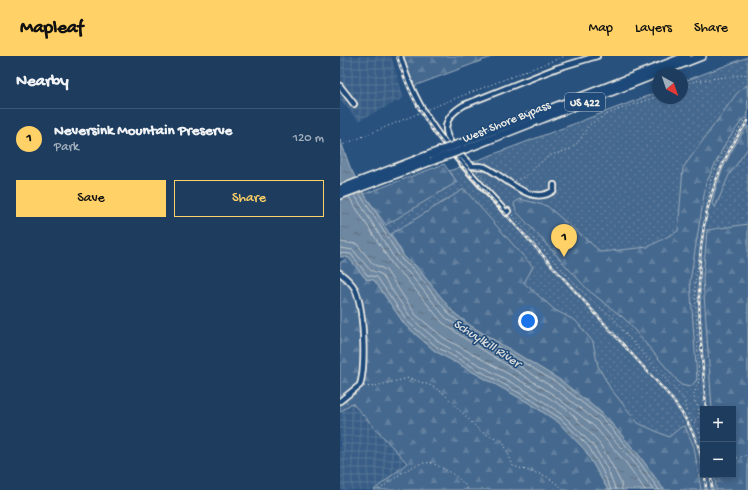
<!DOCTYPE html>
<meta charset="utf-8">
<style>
body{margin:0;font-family:"Gochi Hand",sans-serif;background:#2b4867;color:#f1f3f6}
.controls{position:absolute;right:12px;bottom:12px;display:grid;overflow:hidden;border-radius:0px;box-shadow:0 2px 6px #0003}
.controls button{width:36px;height:36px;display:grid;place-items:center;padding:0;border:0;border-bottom:1px solid #3c5673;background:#1e3d5e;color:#f1f3f6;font:20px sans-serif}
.compass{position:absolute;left:312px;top:12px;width:36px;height:36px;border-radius:50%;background:#1e3d5e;box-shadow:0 2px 6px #0003;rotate:140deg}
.you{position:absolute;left:188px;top:265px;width:14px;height:14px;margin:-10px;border:3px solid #fff;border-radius:50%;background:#1a73e8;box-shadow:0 0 0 6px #1a73e833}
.badge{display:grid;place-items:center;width:26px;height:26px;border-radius:50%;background:#ffd166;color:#111;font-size:13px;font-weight:700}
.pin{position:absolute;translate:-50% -33px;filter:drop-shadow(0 1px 2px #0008)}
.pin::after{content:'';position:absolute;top:21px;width:14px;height:12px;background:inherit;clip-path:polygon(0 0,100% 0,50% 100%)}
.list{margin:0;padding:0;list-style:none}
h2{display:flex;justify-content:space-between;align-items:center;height:52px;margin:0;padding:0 16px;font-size:17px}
h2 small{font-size:13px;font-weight:400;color:#a1aebc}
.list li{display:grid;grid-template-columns:26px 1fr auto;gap:12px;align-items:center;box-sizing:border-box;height:60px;padding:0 16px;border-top:1px solid #3c5673}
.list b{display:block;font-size:15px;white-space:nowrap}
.list p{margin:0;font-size:13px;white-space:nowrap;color:#a1aebc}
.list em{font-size:13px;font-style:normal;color:#a1aebc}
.actions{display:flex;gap:8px;padding:12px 16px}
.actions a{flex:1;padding:9px 0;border:1px solid #ffd166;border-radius:0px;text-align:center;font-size:14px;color:#ffd166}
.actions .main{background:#ffd166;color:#111}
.map{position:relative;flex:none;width:408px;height:434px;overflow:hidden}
header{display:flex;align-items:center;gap:24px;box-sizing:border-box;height:56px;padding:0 20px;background:#ffd166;color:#111}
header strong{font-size:19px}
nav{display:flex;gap:22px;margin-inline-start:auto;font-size:14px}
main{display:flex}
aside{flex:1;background:#1e3d5e}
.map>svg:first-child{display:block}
</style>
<header>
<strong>Mapleaf</strong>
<nav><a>Map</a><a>Layers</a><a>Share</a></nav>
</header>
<main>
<aside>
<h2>Nearby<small></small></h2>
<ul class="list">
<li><span class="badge">1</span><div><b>Neversink Mountain Preserve</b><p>Park</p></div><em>120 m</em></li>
</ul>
<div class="actions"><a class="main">Save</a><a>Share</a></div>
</aside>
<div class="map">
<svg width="408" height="434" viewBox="0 0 408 434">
<defs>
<pattern id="industrial-grid" width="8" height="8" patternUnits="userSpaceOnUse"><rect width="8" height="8" fill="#375d86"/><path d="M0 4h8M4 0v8" fill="none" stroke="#557597"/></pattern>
<pattern id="grass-dots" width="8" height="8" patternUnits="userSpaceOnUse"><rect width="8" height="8" fill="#45688e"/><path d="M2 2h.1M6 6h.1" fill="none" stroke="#607e9e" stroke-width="1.8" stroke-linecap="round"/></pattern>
<pattern id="forest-firs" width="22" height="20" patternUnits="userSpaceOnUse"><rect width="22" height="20" fill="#45688e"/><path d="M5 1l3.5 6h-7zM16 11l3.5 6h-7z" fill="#607e9e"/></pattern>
<pattern id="water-ripples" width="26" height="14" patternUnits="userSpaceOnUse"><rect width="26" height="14" fill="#6e88a2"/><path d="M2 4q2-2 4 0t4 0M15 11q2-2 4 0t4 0" fill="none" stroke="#5f6e7d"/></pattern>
</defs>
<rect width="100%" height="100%" fill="#28517e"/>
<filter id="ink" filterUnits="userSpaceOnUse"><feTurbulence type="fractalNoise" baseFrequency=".025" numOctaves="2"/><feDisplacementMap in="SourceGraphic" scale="8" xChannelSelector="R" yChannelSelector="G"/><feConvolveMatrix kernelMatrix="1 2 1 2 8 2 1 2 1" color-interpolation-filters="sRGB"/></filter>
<g filter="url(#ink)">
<g fill="url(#industrial-grid)">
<polygon points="0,0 51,0 64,42 18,65 0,43"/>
<polygon points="12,347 67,407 34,434 0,434 0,356"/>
</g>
<path fill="url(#grass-dots)" stroke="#9cacbb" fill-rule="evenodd" d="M 408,1 L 408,434 L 297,434 L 106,273 L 6,154 L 318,36 L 318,42 L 342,42 L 342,26 ZM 363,353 L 393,353 L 393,419 L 363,419 Z"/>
<g fill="url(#forest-firs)" stroke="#9cacbb">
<polygon points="62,0 154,0 74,30 66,17"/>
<polygon points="407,29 408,57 386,86 366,127 350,225 357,324 350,331 341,329 285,263 248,234 176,155 174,147 180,143 207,150 261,196 308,191 338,175 343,112 397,37"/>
<path d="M 408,70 L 408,92 L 389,119 L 375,152 L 372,148 C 377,120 391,93 408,70 Z"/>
<polygon points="104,108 117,126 46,169 24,138"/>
<polygon points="124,133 193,211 184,227 215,254 236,265 253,286 258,310 270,332 298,367 329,381 341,371 345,370 354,391 361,434 324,434 299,399 264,359 220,324 131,270 113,256 76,210 65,202 51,178"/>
<polygon points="408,168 408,434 376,434 375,419 393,419 393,353 372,353 363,223 367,174"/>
<polygon points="8,201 26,223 34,224 65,269 95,295 189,347 218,366 245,394 268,434 34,434 67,407 12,347 0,356 0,207"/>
</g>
<polygon fill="url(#water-ripples)" stroke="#a4b2be" points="0,83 10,111 24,138 65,202 76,210 113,256 131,270 220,324 264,359 299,399 324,434 268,434 245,394 218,366 189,347 95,295 65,269 34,224 26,223 8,201 0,201"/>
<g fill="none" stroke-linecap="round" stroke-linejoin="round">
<g stroke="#bec7cc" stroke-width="1">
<polyline points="19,137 62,204 73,213 110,259 129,273 217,327 262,362 296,401 319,434"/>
<polyline points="14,138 58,208 69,217 106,262 127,277 214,332 258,366 292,404 313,434"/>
<polyline points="9,141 54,211 65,221 102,266 124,282 211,337 254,370 287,408 305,434"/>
<polyline points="0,186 17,188 33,208 46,214 76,259 104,282 197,334 228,354 258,385 272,409 281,427 282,434"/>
<polyline points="0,192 13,194 30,214 41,218 72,263 100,287 194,339 224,360 253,389 267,412 276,434"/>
<polyline points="0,197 11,198 27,219 37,221 68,266 97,291 192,344 221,363 249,391 262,414 271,434"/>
</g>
<defs>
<g id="minor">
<path d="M 60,0 C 79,66 118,104 163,153 L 166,157 L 168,155"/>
<polyline points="0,30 14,48"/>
<path d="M 214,129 L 214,134 C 191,152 165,120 145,111 C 141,110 136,110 132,110 C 111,91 90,69 124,49 L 217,12 L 257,0"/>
<path d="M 0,217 C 5,221 12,227 15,233 C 24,252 26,309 20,329 L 0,345"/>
</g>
<g id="highway">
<polyline points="124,86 347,0"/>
<polyline points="128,92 362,0"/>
<polyline points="0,133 89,99"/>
<polyline points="0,139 94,104"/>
</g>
</defs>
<use href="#minor" stroke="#f4f1e8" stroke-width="8"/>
<use href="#highway" stroke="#f4f1e8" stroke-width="10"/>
<g stroke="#f4f1e8" stroke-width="1" stroke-dasharray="1 3" stroke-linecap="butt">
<polyline points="342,30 355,25 408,18"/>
<polyline points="88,53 225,0"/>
<polyline points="0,90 70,61"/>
<polyline points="137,115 153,136"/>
<path d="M 175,125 C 192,119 197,106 210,100 C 218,96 228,96 235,89 C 243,82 245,71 255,65 C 274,53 297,48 318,40"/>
<path d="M 172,159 L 250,244 L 273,261 L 287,280 L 344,343 L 346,355 L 351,365 L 354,365 C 366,358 353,347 354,338 C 355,334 358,329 359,325 L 355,228 L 371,123 L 381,100 L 408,60"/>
<polyline points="24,330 31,331 69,322 92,330 103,337 141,376 163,385 173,410 206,420 225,434"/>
<polyline points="354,366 358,370 363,390"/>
<polyline points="393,403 408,399"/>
<path d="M 39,434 C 51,425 75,404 91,407 C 96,408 103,413 108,415 C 116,420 124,426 128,434"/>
</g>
<use href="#minor" stroke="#1f4a7a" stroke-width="4.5"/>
<use href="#highway" stroke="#1f4a7a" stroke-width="7"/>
<defs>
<g id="rail">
<path d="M 57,0 C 68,39 87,71 114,101 L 327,337 C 345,359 358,381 363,409"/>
<path d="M 366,353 C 359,251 343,153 408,65"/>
<polyline points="365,419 366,434"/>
<polyline points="371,419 372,434"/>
</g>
</defs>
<use href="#rail" stroke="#f4f1e8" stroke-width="2.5"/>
<use href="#rail" stroke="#1f4a7a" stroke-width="1" stroke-dasharray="3" stroke-linecap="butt"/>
<defs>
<g id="highway-bridge">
<polyline points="89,99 124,86"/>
<polyline points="94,104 128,92"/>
</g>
</defs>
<use href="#highway-bridge" stroke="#f4f1e8" stroke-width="10" stroke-linecap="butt"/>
<polyline stroke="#f4f1e8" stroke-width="1" stroke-dasharray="1 3" stroke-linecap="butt" points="70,61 88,53"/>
<use href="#highway-bridge" stroke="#1f4a7a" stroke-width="7"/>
</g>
</g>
<g text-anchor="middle" stroke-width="3" stroke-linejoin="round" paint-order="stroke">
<rect fill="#1f4a7a" stroke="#b4bfc7" stroke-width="1" x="225" y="37" width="40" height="18" rx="3"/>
<g font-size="11" font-weight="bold" fill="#f4f1e8">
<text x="245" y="50">US 422</text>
</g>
<g font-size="12" fill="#f4f1e8" stroke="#1f4a7a">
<text transform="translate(166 65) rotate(-22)" y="4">West Shore Bypass</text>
</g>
<g font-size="13" font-style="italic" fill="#d9dcda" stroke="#1f4a7a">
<text transform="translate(148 286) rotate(33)" y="5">Schuylkill River</text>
</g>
</g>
</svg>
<div class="controls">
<button>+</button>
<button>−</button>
</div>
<svg class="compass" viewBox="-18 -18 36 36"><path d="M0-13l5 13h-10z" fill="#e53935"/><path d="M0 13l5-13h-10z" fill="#a1aebc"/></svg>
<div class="you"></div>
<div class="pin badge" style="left:224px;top:201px">1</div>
</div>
</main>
